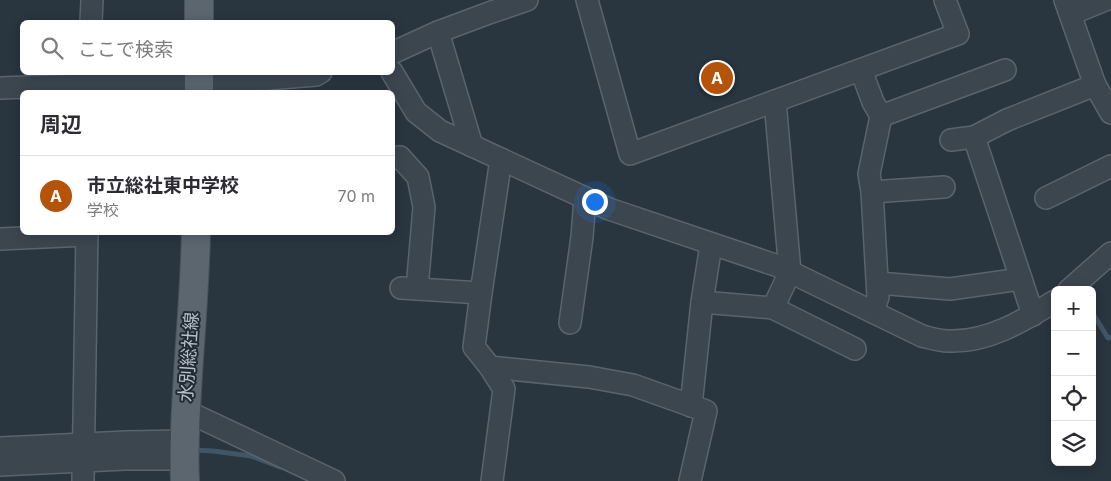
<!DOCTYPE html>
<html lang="ja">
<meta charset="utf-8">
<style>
body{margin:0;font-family:Inter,"Noto Sans JP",sans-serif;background:#f2f2f3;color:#2b2b33}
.controls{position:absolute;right:15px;bottom:15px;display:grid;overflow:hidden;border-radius:8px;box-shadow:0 2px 12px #0003}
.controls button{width:45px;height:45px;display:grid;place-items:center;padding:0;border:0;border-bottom:1px solid #e1e1e2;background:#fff;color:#2b2b33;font:25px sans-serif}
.you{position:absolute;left:594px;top:201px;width:18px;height:18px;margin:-12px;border:4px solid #fff;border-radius:50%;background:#1a73e8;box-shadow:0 0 0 8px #1a73e833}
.badge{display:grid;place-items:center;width:32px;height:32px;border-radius:50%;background:#b45309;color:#fff;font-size:16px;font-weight:700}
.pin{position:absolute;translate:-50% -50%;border:2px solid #fff;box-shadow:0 1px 5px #0006}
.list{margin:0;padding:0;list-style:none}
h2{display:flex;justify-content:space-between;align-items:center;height:65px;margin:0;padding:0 20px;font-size:21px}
h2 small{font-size:16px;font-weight:400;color:#7c7c81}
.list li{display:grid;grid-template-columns:32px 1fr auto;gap:15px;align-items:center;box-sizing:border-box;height:80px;padding:0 20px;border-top:1px solid #e1e1e2}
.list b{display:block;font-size:19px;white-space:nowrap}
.list p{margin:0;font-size:16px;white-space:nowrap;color:#7c7c81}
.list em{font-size:16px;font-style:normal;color:#7c7c81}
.icon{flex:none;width:28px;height:28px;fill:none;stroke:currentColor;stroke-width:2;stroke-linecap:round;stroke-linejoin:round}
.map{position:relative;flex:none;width:1111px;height:481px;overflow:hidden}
.search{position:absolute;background:#fff;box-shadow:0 2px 12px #0003;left:20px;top:20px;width:375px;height:55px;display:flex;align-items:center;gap:12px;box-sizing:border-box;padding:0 18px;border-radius:8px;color:#7c7c81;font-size:19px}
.panel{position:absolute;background:#fff;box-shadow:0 2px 12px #0003;left:20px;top:90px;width:375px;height:145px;border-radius:8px}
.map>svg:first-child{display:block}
</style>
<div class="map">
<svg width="1111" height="481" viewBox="0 0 1111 481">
<rect width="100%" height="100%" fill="#29353f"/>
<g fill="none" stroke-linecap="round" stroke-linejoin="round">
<g stroke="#405566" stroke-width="5">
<polyline points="1092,312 1108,338 1111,337"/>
<polyline points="195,450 213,451 251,456 280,467"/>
</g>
<defs>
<g id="minor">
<polyline points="587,0 630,154 958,34 945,0"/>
<polyline points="1065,0 1095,85 1111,113"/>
<polyline points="1071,14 1105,0"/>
<polyline points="91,22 92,0"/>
<polyline points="438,32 472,146"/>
<polyline points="392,53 438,32 489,13 527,0"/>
<polyline points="861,70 873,102 881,116 869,174 872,192 878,297 873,312"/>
<path d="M 392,72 L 416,112 L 440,131 L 609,209 L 778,266 L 922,336 C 930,338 939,341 948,341 C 987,343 1023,321 1055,301"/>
<polyline points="199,85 316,75 321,72"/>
<polyline points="0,88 199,81"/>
<polyline points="881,116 1005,70"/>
<polyline points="974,137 1033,315"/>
<polyline points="951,140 974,137 1007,120 1095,85"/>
<polyline points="392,158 400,157 418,177 424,207 417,289"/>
<polyline points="501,159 481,293 474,347 490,367 589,377 633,385 706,411 690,481"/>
<polyline points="872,192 944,187"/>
<polyline points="1046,198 1111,166"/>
<polyline points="0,239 87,235"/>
<polyline points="878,283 950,289 1021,279"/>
<polyline points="401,288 481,293"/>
<polyline points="1069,290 1111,253"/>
<polyline points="702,302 773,308 855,349"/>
<polyline points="773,308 790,272 775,101"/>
<polyline points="570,323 582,237 585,198"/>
<polyline points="490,367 504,389 492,481"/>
<polyline points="691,406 702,302 710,251 712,244"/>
<polyline points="186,411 334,481"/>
<polyline points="0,448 126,442 185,441"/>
<polyline points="0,465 125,459 184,459"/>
<polyline points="83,481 87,232"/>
</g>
<g id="major">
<polyline points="199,0 199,22"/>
<polyline points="199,92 199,72"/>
<path d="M 185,481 C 183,445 186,410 188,374 C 191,327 195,280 196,232"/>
</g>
</defs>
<use href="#minor" stroke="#5a646d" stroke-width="24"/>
<use href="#major" stroke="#49525b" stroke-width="30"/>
<use href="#minor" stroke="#3c464f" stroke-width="21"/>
<use href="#major" stroke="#5b666f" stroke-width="28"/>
</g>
<g text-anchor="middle" stroke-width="4" stroke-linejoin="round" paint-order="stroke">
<g font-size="18" fill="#b9c1ca" stroke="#212b34">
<text transform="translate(189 357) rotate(-86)" y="6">水別総社線</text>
</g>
</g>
</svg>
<div class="controls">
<button>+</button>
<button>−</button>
<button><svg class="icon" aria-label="locate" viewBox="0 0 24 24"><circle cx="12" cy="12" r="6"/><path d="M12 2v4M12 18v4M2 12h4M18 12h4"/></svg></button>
<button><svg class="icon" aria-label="layers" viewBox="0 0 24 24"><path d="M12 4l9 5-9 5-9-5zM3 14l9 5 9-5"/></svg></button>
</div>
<div class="you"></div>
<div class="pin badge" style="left:717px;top:78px">A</div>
<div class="search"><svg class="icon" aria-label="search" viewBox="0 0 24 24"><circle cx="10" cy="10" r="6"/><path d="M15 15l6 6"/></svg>ここで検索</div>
<section class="panel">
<h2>周辺<small></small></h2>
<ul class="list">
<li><span class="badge">A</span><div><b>市立総社東中学校</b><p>学校</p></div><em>70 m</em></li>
</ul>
</section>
</div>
